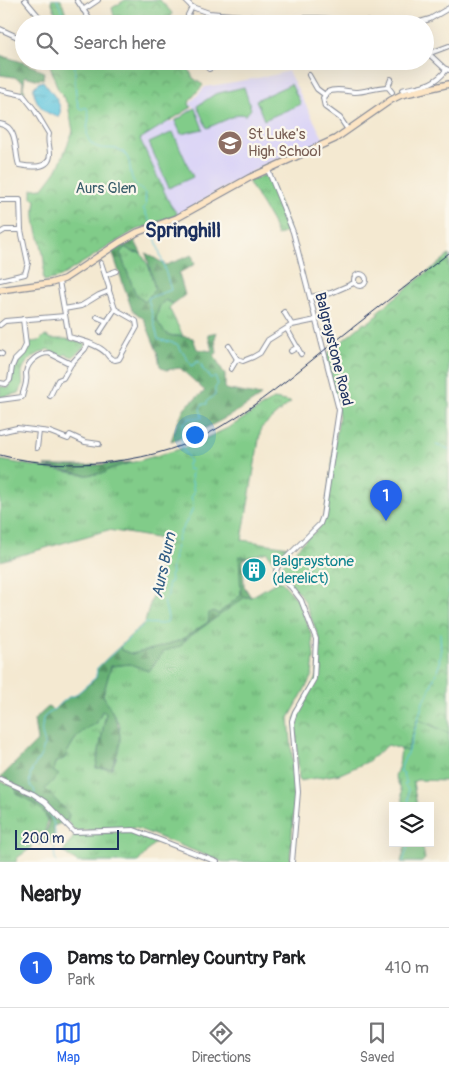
<!DOCTYPE html>
<style>
body{margin:0;font-family:Pangolin,sans-serif;background:#f2f2f2;color:#202124}
.controls{position:absolute;right:15px;bottom:15px;display:grid;overflow:hidden;border-radius:0px;box-shadow:0 5px 20px #0002}
.controls button{width:45px;height:45px;display:grid;place-items:center;padding:0;border:0;border-bottom:1px solid #e0e0e0;background:#fff;color:#202124;font:25px sans-serif}
.scale{position:absolute;left:15px;bottom:12px;width:104px;box-sizing:border-box;padding-left:5px;border:2px solid #1b2f5e;border-top:0;font-size:14px;line-height:18px;white-space:nowrap;color:#1b2f5e;-webkit-text-stroke:4px #fbf7ec;paint-order:stroke}
.you{position:absolute;left:194px;top:434px;width:18px;height:18px;margin:-12px;border:4px solid #fff;border-radius:50%;background:#1a73e8;box-shadow:0 0 0 8px #1a73e833}
.badge{display:grid;place-items:center;width:32px;height:32px;border-radius:50%;background:#2563eb;color:#fff;font-size:16px;font-weight:700}
.pin{position:absolute;translate:-50% -41px;filter:drop-shadow(0 1px 2px #0008)}
.pin::after{content:'';position:absolute;top:26px;width:18px;height:15px;background:inherit;clip-path:polygon(0 0,100% 0,50% 100%)}
.list{margin:0;padding:0;list-style:none}
h2{display:flex;justify-content:space-between;align-items:center;height:65px;margin:0;padding:0 20px;font-size:21px}
h2 small{font-size:16px;font-weight:400;color:#757577}
.list li{display:grid;grid-template-columns:32px 1fr auto;gap:15px;align-items:center;box-sizing:border-box;height:80px;padding:0 20px;border-top:1px solid #e0e0e0}
.list b{display:block;font-size:19px;white-space:nowrap}
.list p{margin:0;font-size:16px;white-space:nowrap;color:#757577}
.list em{font-size:16px;font-style:normal;color:#757577}
.icon{flex:none;width:28px;height:28px;fill:none;stroke:currentColor;stroke-width:2;stroke-linecap:round;stroke-linejoin:round}
.map{position:relative;flex:none;width:449px;height:862px;overflow:hidden}
.search{position:absolute;background:#fff;box-shadow:0 5px 20px #0002;left:15px;right:15px;top:15px;height:55px;display:flex;align-items:center;gap:12px;box-sizing:border-box;padding:0 18px;border-radius:28px;color:#757577;font-size:19px}
.sheet{height:145px;background:#fff}
nav{display:flex;justify-content:space-around;align-items:center;box-sizing:border-box;height:70px;border-top:1px solid #e0e0e0;background:#fff;font-size:14px;color:#757577}
nav a{display:grid;justify-items:center;gap:2px}
nav .on{color:#2563eb}
.map>svg:first-child{display:block}
</style>
<div class="map">
<svg width="449" height="862" viewBox="0 0 449 862">
<defs>
<pattern id="grass-tufts" width="24" height="20" patternUnits="userSpaceOnUse" patternTransform="scale(1.25)"><rect width="24" height="20" fill="#81cc89"/><path d="M3 7l-1-3M5 7V3M7 7l1-3M15 17l-1-3M17 17v-4M19 17l1-3" fill="none" stroke="#69a673"/></pattern>
<pattern id="forest-firs" width="22" height="20" patternUnits="userSpaceOnUse" patternTransform="scale(1.25)"><rect width="22" height="20" fill="#68b075"/><path d="M5 1l3.5 6h-7zM16 11l3.5 6h-7z" fill="#559063"/></pattern>
<pattern id="park-crowns" width="20" height="18" patternUnits="userSpaceOnUse" patternTransform="scale(1.25)"><rect width="20" height="18" fill="#81cc89"/><path d="M2 6a3 3 0 1 1 6 0M12 15a3 3 0 1 1 6 0" fill="none" stroke="#69a673"/></pattern>
<pattern id="water-ripples" width="26" height="14" patternUnits="userSpaceOnUse" patternTransform="scale(1.25)"><rect width="26" height="14" fill="#61c6de"/><path d="M2 4q2-2 4 0t4 0M15 11q2-2 4 0t4 0" fill="none" stroke="#4fa1b7"/></pattern>
</defs>
<rect width="100%" height="100%" fill="#fbf7ec"/>
<filter id="ink" filterUnits="userSpaceOnUse"><feTurbulence type="fractalNoise" baseFrequency=".02" numOctaves="2"/><feDisplacementMap in="SourceGraphic" scale="10" xChannelSelector="R" yChannelSelector="G"/><feConvolveMatrix kernelMatrix="1 2 1 2 8 2 1 2 1" color-interpolation-filters="sRGB"/></filter>
<filter id="wash" filterUnits="userSpaceOnUse"><feTurbulence type="fractalNoise" baseFrequency=".0096" numOctaves="4" result="noise"/><feDisplacementMap in="SourceGraphic" scale="20" xChannelSelector="R" yChannelSelector="G"/><feGaussianBlur stdDeviation="1.12" result="paint"/><feColorMatrix in="noise" values="0 0 0 0 0 0 0 0 0 0 0 0 0 0 0 0 0 1.4 0 .05"/><feComposite in="paint" operator="in"/></filter>
<g filter="url(#wash)">
<rect width="100%" height="100%" fill="#f4e9d1"/>
<polygon fill="#dcd5f6" points="288,71 324,140 261,166 178,215 170,204 140,139 163,124 173,121 194,107 190,105 192,101 205,87 274,75"/>
<g fill="url(#grass-tufts)" stroke="#4e7e74">
<polygon points="265,175 269,178 289,230 277,236 272,222 248,181"/>
<polygon points="124,247 133,252 141,253 149,267 155,289 145,302 136,295 120,253"/>
<path d="M 165,300 L 173,304 L 169,308 L 183,336 C 165,336 165,335 156,319 L 159,307 Z"/>
<path d="M 46,336 L 52,339 L 66,339 L 85,343 L 86,345 L 73,357 L 65,354 L 63,356 L 55,355 L 48,349 C 39,354 27,358 23,369 C 20,379 26,382 19,393 L 0,397 L 0,386 L 9,388 L 15,363 L 27,350 L 30,342 L 39,341 L 43,337 Z"/>
<path d="M 274,399 L 291,402 L 261,428 L 242,540 L 289,547 L 276,566 L 267,552 L 247,558 L 242,556 L 241,595 L 208,622 L 245,597 L 251,597 L 280,580 L 298,600 L 312,636 L 314,657 L 312,676 L 289,718 L 295,791 L 290,862 L 223,862 L 136,828 L 75,831 L 67,821 L 69,815 L 66,810 L 45,789 L 58,775 L 53,771 L 55,763 L 65,758 C 72,742 79,730 96,724 L 102,711 L 106,712 L 96,768 L 112,768 L 116,759 L 120,726 L 103,695 L 111,666 L 130,664 L 149,671 L 164,651 L 183,642 L 206,624 L 181,640 L 158,648 L 132,654 L 121,650 L 120,646 L 145,622 L 168,540 L 108,530 L 0,561 L 0,460 L 86,475 L 104,473 L 109,469 L 187,447 L 230,427 Z"/>
<polygon points="417,719 449,733 449,774 448,781 417,780 413,782 417,806 404,806 401,790 395,776 399,765 401,749 407,751"/>
<path d="M 0,781 L 16,788 L 17,794 C 33,801 56,814 43,834 L 46,841 L 40,845 L 36,840 L 31,843 L 31,848 L 17,858 L 16,862 L 0,862 Z"/>
<polygon points="131,831 156,841 138,862 77,862 63,852 75,835"/>
<polygon points="406,843 422,843 425,859 422,862 401,862"/>
</g>
<g fill="url(#forest-firs)" stroke="#42706a">
<polygon points="0,55 28,64 44,72 43,79 41,78 39,80 25,76 23,88 25,92 22,92 23,81 14,77 0,75"/>
<path d="M 130,238 L 134,239 L 141,253 L 133,252 L 125,247 L 120,253 L 136,295 L 145,302 L 155,289 L 146,253 L 166,265 L 192,255 L 195,264 L 179,273 L 185,295 L 173,304 L 165,300 L 159,307 L 156,319 C 170,343 170,333 193,338 L 197,349 L 212,351 L 208,334 L 217,332 L 215,338 L 217,353 L 214,355 L 225,375 L 225,389 L 261,396 C 232,416 204,431 171,441 L 178,421 L 185,407 L 205,391 L 180,368 L 166,370 L 160,366 L 157,351 L 144,319 L 132,310 L 112,251 Z"/>
<polygon points="132,462 109,469 105,473 86,475 45,466 82,466"/>
<path d="M 239,556 L 247,558 L 243,560 L 244,586 L 251,597 L 245,597 L 185,640 L 181,646 L 164,651 L 149,671 L 130,664 L 111,666 L 103,695 C 119,725 128,736 111,768 L 96,768 L 106,713 L 102,711 L 96,724 C 79,730 72,742 65,758 L 55,763 L 53,771 L 59,775 L 45,789 L 66,810 L 69,815 L 67,821 L 54,826 L 54,845 L 47,840 L 46,841 L 43,834 C 45,832 47,830 48,827 C 52,812 27,799 17,794 L 15,784 L 1,777 L 37,741 L 34,720 L 48,707 L 53,710 L 70,696 L 74,696 L 96,678 L 97,668 L 120,646 L 121,650 L 132,654 L 157,648 L 181,640 L 208,622 L 209,613 L 214,611 L 218,614 L 241,595 Z"/>
</g>
<g fill="url(#park-crowns)" stroke="#4e7e74">
<polygon points="51,0 61,0 70,24 59,24"/>
<polygon points="125,0 160,0 172,13 167,24 110,24 115,20 112,8"/>
<path d="M 49,61 L 185,61 L 193,78 L 203,85 L 190,100 L 189,105 L 192,107 L 140,139 L 170,204 L 178,215 L 134,231 L 58,278 L 44,281 C 42,273 45,269 44,262 C 42,238 31,225 36,199 L 32,198 L 32,189 L 43,188 L 58,168 L 73,131 L 68,105 L 57,87 L 50,65 L 48,64 Z"/>
<polygon points="449,255 449,733 417,719 407,751 388,745 367,762 340,774 299,781 295,718 317,676 319,638 304,600 295,588 278,572 279,568 306,539 320,527 325,515 339,416 327,357 328,353 364,323 366,324 379,314 377,312"/>
</g>
<g fill="#81cc89" stroke="#4e7e74">
<polygon points="291,84 301,104 264,120 256,100"/>
<polygon points="244,87 251,109 246,115 239,114 207,128 197,106 215,94"/>
<polygon points="195,108 203,129 181,134 175,121"/>
<polygon points="173,132 193,177 169,188 149,143"/>
</g>
<path fill="url(#water-ripples)" stroke="#3e7a9e" d="M 43,81 C 49,90 65,105 59,116 C 46,117 32,100 34,87 L 38,83 Z"/>
<g fill="none" stroke-linecap="round" stroke-linejoin="round">
<g stroke="#61c6de" stroke-width="1">
<polyline points="57,0 67,24"/>
<path d="M 75,61 C 75,77 74,92 79,108 L 82,109 L 86,107 C 94,117 81,132 91,143 C 100,152 111,146 120,150 C 133,157 128,170 133,180 C 136,187 144,191 145,194 C 146,198 145,202 146,206 L 143,208 L 151,224"/>
<polyline points="436,445 449,449"/>
<polyline points="449,590 449,593"/>
<path d="M 35,794 L 34,789 L 30,786 C 27,767 41,763 44,746 C 45,741 43,738 42,734 C 41,729 43,723 43,718 L 70,696 L 74,696 L 96,677 L 97,668 L 145,623 L 161,624 L 167,622 L 168,618 L 164,601 L 168,596 L 168,583 L 171,581 L 170,576 L 172,573 L 171,569 C 174,559 175,548 178,538 C 182,524 198,512 191,497 L 194,493 L 191,476 L 193,470 L 188,469 L 188,464 L 190,462 L 182,447 L 181,432 L 183,429 L 183,424 L 190,418 L 202,418 L 200,408 L 203,404 L 207,404 L 207,401 L 215,395 L 215,388 L 218,384 L 215,377 L 210,378 L 206,372 L 203,370 L 201,364 L 198,361 L 192,366 L 177,344 L 158,339 L 148,298 L 171,290 L 153,230"/>
<path d="M 36,798 L 36,801 C 49,811 56,821 55,838 C 55,847 53,853 56,862"/>
<polyline points="409,806 408,789 404,785 407,783 403,775 404,773 399,772 410,746 424,699 427,696 440,663 439,658 441,656 440,633"/>
<polyline points="403,862 409,843"/>
</g>
</g>
</g>
<g filter="url(#ink)">
<g fill="none" stroke-linecap="round" stroke-linejoin="round">
<defs>
<g id="street">
<polyline points="25,0 45,24"/>
<polyline points="77,0 90,20 95,21 97,24"/>
<polyline points="185,0 192,7 209,13 266,18 318,18 397,24"/>
<polyline points="83,10 98,0"/>
<polyline points="187,24 188,15 192,7"/>
<polyline points="413,24 430,19 449,8"/>
<polyline points="0,29 24,40"/>
<polyline points="429,54 444,68 449,70"/>
<polyline points="425,55 449,46"/>
<polyline points="206,61 205,65 209,69 214,67 216,63"/>
<path d="M 212,61 C 227,67 239,65 255,61"/>
<polyline points="309,75 317,89 325,95"/>
<polyline points="388,87 391,79"/>
<path d="M 0,90 L 23,95 L 34,109 L 49,134 C 47,141 50,147 50,154 C 50,170 30,167 19,165 C 14,152 19,127 0,124"/>
<path d="M 402,90 C 419,86 435,86 446,70"/>
<path d="M 348,130 L 340,118 L 325,107 L 323,98 L 327,92 C 336,88 346,91 355,92 C 366,92 376,87 388,87 L 392,92"/>
<polyline points="268,170 293,232 339,410 323,516 320,524 278,566 276,571 276,574 291,587 301,600 316,639 314,679 295,712 292,721 298,792 292,862"/>
<polyline points="0,200 20,200 21,230 28,263 25,274 0,280"/>
<polyline points="0,233 5,230 21,230"/>
<polyline points="101,263 109,287 109,291"/>
<circle cx="360" cy="280" r="6"/>
<polyline points="105,275 116,271"/>
<path d="M 59,281 L 69,337 C 79,340 98,344 106,353 C 109,357 109,358 115,360 L 119,359 L 137,327 L 136,321 L 115,309 L 109,291 L 99,295 L 81,306 L 64,309"/>
<polyline points="310,297 331,293 354,283"/>
<polyline points="284,312 292,325"/>
<polyline points="97,317 106,321"/>
<polyline points="0,325 5,321 65,316"/>
<polyline points="287,329 301,354"/>
<polyline points="100,332 115,309"/>
<polyline points="229,346 237,359 243,361 253,357 260,353 268,340 292,325 316,320"/>
<polyline points="291,351 298,347"/>
<polyline points="0,353 2,354"/>
<polyline points="231,369 237,359"/>
<polyline points="0,383 6,384 10,380 12,367 15,360 22,353 26,345 23,319"/>
<polyline points="50,396 58,380 63,378 71,364 85,349 88,343"/>
<path d="M 0,400 L 22,397 C 23,391 26,386 26,381 C 27,378 26,376 26,373 C 27,362 39,353 49,353 L 71,364"/>
<polyline points="0,432 17,428 50,432 68,439 70,435 85,442 99,444"/>
<polyline points="37,448 39,431"/>
<polyline points="0,779 33,794 45,802 74,832 134,830 217,862"/>
</g>
<polyline id="secondary" points="0,290 51,283 64,279 120,242 138,232 177,218 249,178 335,139 391,100 401,95 449,84"/>
</defs>
<use href="#street" stroke="#888c98" stroke-width="6"/>
<use href="#secondary" stroke="#888c98" stroke-width="8"/>
<use href="#street" stroke="#fff" stroke-width="4"/>
<use href="#secondary" stroke="#fde5c4" stroke-width="5.5"/>
<path stroke="#1b2f5e" stroke-width="1" d="M 0,455 C 68,473 159,464 220,427 C 258,405 292,376 327,348 C 367,316 408,285 449,253"/>
</g>
</g>
<defs>
<symbol id="school-disc" viewBox="-11 -11 22 22"><circle r="9.5" fill="#8d6e63" stroke="#fbf7ec"/><path d="M0-5L7-2L0 1L-7-2ZM-4 1L0 2.5L4 1V4Q0 6-4 4Z" fill="#fff"/></symbol>
<symbol id="building-disc" viewBox="-11 -11 22 22"><circle r="9.5" fill="#0f9aa8" stroke="#fbf7ec"/><path d="M-4-6H4V6H1V3H-1V6H-4ZM-2.5-4.3h1.7v1.8h-1.7ZM.8-4.3h1.7v1.8H.8ZM-2.5-1h1.7V.8h-1.7ZM.8-1h1.7V.8H.8Z" fill="#fff"/></symbol>
</defs>
<g fill-rule="evenodd">
<use href="#school-disc" x="216" y="129" width="28" height="28"/>
<use href="#building-disc" x="240" y="556" width="28" height="28"/>
</g>
<g text-anchor="middle" stroke-width="4.5" stroke-linejoin="round" paint-order="stroke">
<g font-size="15" fill="#785e54" stroke="#fbf7ec" text-anchor="start">
<text x="248" y="139">St Luke's<tspan x="248" dy="17">High School</tspan></text>
</g>
<g font-size="15" fill="#3a5e6b" stroke="#fbf7ec">
<text x="106" y="193">Aurs Glen</text>
</g>
<g font-size="15" fill="#1b2f5e" stroke="#fbf7ec">
<text transform="translate(334 349) rotate(76)" y="5">Balgraystone Road</text>
</g>
<g font-size="15" fill="#0d838f" stroke="#fbf7ec" text-anchor="start">
<text x="272" y="566">Balgraystone<tspan x="272" dy="17">(derelict)</tspan></text>
</g>
<g font-size="16" font-style="italic" fill="#305c84" stroke="#fbf7ec">
<text transform="translate(163 565) rotate(-78)" y="6">Aurs Burn</text>
</g>
<g font-size="20" font-weight="bold" fill="#1b2f5e" stroke="#fbf7ec">
<text x="183" y="237">Springhill</text>
</g>
</g>
</svg>
<div class="controls">
<button><svg class="icon" aria-label="layers" viewBox="0 0 24 24"><path d="M12 4l9 5-9 5-9-5zM3 14l9 5 9-5"/></svg></button>
</div>
<div class="scale">200 m</div>
<div class="you"></div>
<div class="pin badge" style="left:386px;top:521px">1</div>
<div class="search"><svg class="icon" aria-label="search" viewBox="0 0 24 24"><circle cx="10" cy="10" r="6"/><path d="M15 15l6 6"/></svg>Search here</div>
</div>
<section class="sheet">
<h2>Nearby<small></small></h2>
<ul class="list">
<li><span class="badge">1</span><div><b>Dams to Darnley Country Park</b><p>Park</p></div><em>410 m</em></li>
</ul>
</section>
<nav>
<a class="on"><svg class="icon" aria-label="map" viewBox="0 0 24 24"><path d="M3 6l6-2 6 2 6-2v14l-6 2-6-2-6 2zM9 4v14M15 6v14"/></svg>Map</a>
<a><svg class="icon" aria-label="directions" viewBox="0 0 24 24"><path d="M12 3l9 9-9 9-9-9zM9 14v-3h6M13 9l2 2-2 2"/></svg>Directions</a>
<a><svg class="icon" aria-label="saved" viewBox="0 0 24 24"><path d="M7 4h10v16l-5-4-5 4z"/></svg>Saved</a>
</nav>
